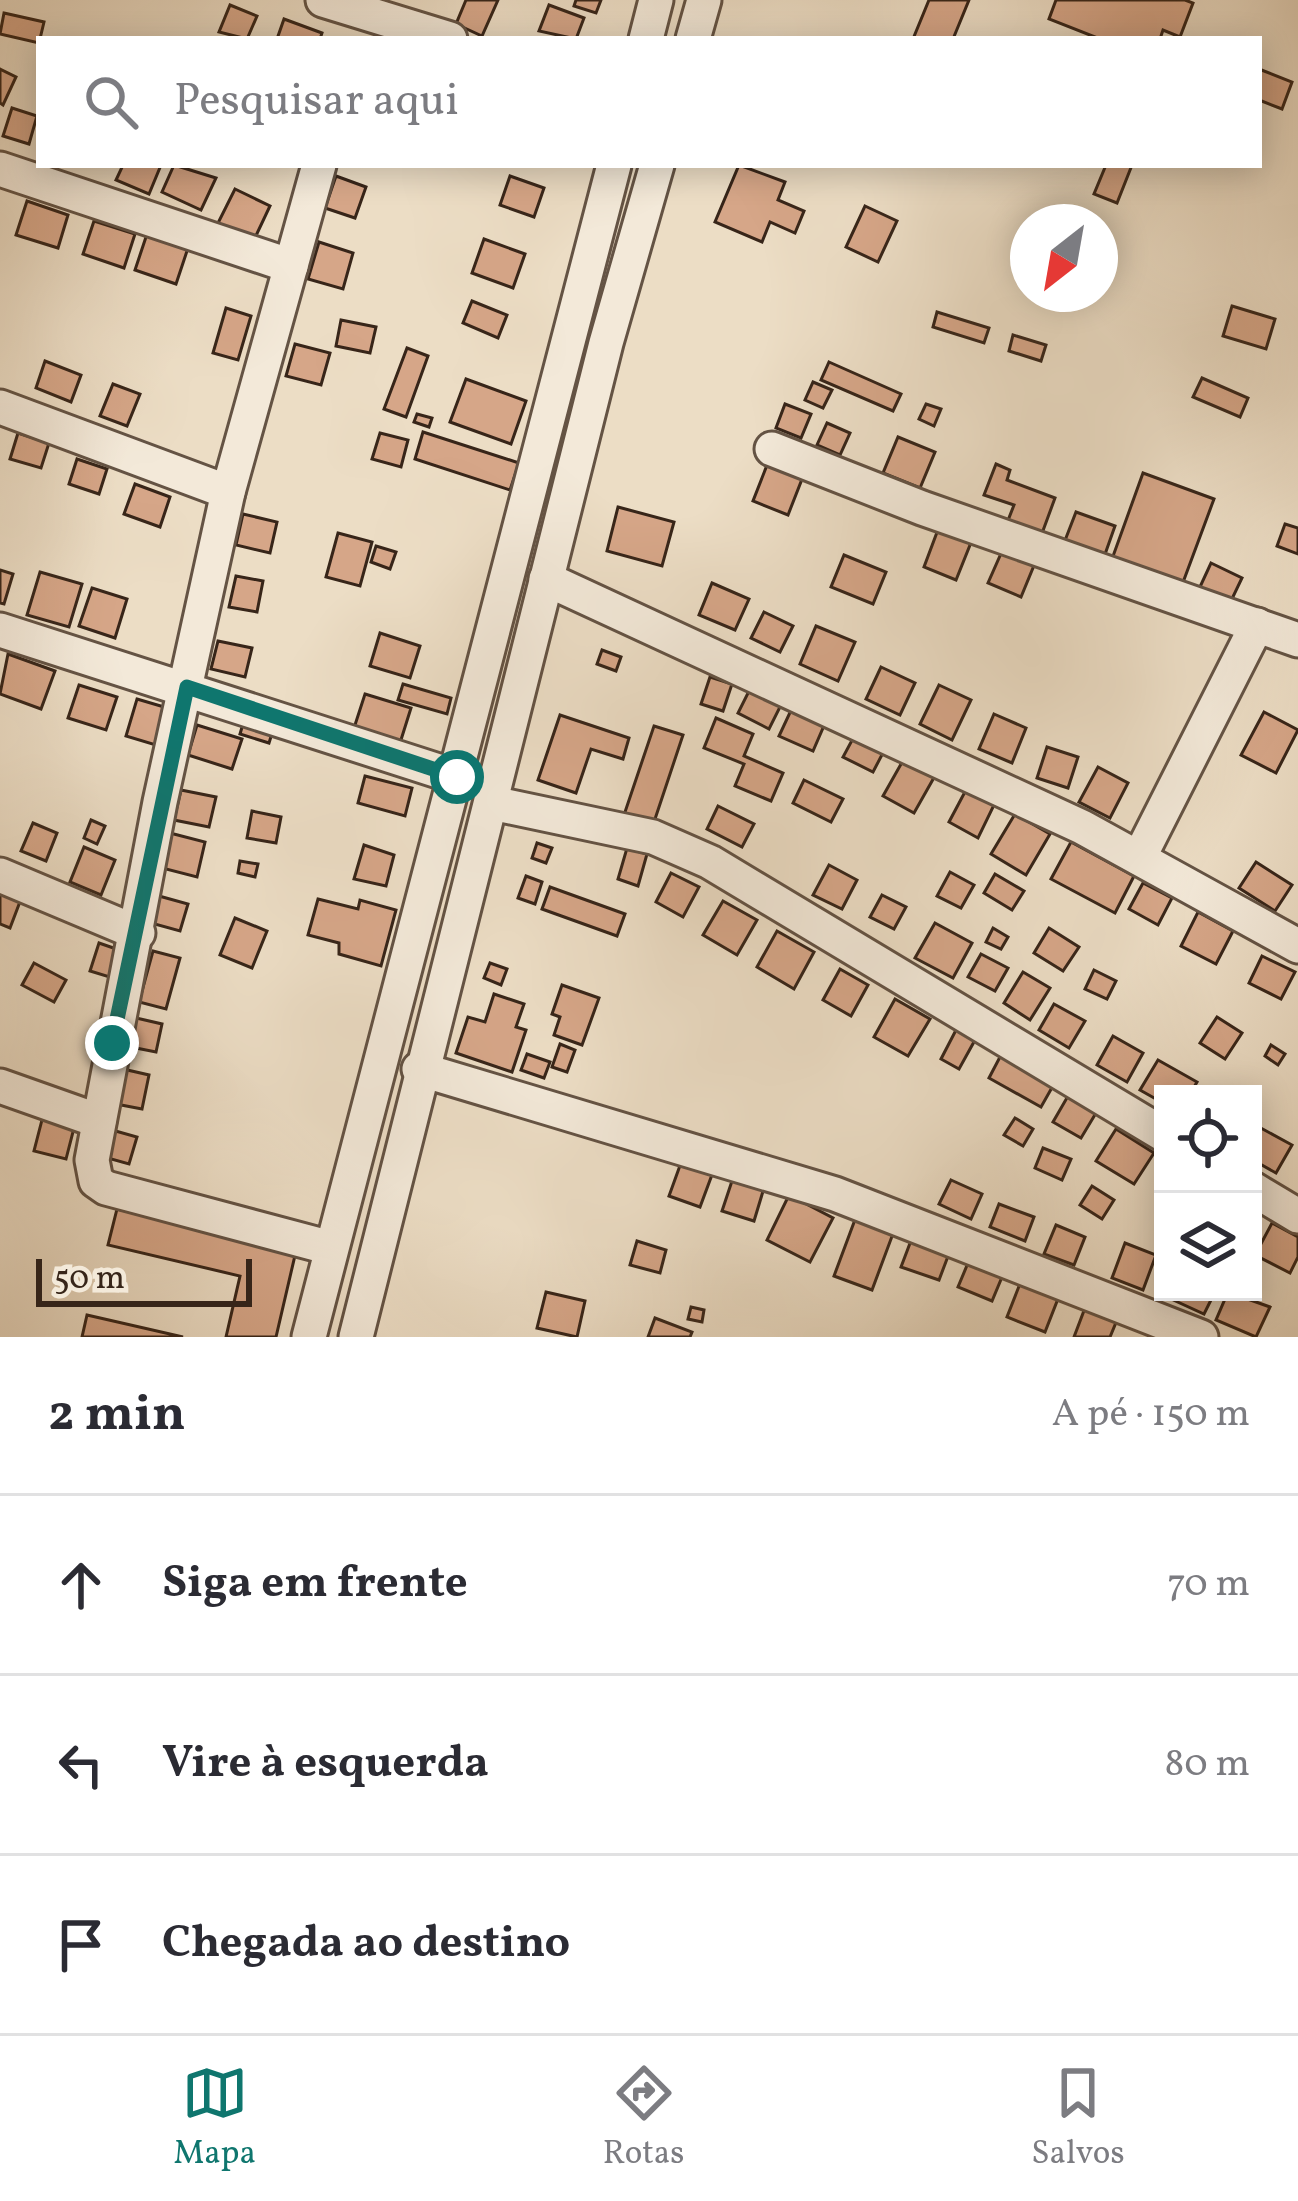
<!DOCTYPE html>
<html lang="pt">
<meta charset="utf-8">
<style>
body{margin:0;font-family:Vollkorn,serif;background:#f7f7f7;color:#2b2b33}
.controls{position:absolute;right:36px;bottom:36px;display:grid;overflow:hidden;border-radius:0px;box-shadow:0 6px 30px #0003}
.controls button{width:108px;height:108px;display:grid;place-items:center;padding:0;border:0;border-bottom:3px solid #e1e1e2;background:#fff;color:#2b2b33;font:60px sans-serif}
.compass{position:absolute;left:1010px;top:204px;width:108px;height:108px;border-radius:50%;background:#fff;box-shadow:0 6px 30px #0003;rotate:211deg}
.scale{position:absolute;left:36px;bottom:30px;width:216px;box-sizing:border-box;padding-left:12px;border:6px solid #372519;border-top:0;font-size:33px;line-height:42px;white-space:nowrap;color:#372519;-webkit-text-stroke:9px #f3e9d9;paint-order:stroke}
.stop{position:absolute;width:36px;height:36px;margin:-27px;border:9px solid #0f766e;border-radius:50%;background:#fff}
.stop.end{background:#0f766e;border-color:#fff;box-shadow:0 3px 12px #0008}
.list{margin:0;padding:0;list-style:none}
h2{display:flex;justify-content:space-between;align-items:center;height:156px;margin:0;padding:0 48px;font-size:51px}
h2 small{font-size:39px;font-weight:400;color:#7c7c81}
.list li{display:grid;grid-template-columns:78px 1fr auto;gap:36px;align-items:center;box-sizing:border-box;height:180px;padding:0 48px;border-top:3px solid #e1e1e2}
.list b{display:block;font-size:45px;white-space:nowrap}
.list em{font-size:39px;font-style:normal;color:#7c7c81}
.icon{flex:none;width:66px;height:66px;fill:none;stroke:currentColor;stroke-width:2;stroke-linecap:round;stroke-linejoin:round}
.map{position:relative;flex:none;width:1298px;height:1337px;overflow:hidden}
.search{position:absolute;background:#fff;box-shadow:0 6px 30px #0003;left:36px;right:36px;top:36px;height:132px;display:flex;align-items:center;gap:30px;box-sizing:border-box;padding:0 42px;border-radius:0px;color:#7c7c81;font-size:45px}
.sheet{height:696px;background:#fff}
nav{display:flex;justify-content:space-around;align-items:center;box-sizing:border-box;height:168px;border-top:3px solid #e1e1e2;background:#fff;font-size:33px;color:#7c7c81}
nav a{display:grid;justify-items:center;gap:6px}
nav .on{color:#0f766e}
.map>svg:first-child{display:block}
</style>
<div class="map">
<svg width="1298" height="1337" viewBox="0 0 1298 1337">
<rect width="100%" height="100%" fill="#ecddc5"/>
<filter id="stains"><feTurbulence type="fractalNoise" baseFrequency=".00167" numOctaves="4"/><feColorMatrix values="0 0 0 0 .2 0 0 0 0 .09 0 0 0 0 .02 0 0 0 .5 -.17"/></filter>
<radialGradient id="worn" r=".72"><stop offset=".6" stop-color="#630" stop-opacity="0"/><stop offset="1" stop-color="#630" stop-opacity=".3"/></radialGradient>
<g fill="#d6a688" stroke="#372519" stroke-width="3">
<polygon points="466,0 498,0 482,36 456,24"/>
<polygon points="576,0 601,0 596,13 574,6"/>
<polygon points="929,0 969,0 953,39 913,39"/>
<polygon points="1056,0 1185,0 1193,3 1180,37 1163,30 1160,39 1100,39 1049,19"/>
<polygon points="230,5 257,16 247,39 219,32"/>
<polygon points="549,5 584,18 576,39 539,31"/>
<polygon points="4,13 44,22 39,43 0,34"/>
<polygon points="284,19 322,33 320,39 277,39"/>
<polygon points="0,69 16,77 3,105 0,103"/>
<polygon points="1259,69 1292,82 1282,109 1259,100"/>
<polygon points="12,108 37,116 29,144 3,136"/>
<polygon points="123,165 161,165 149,194 116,180"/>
<polygon points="174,165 216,178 201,210 162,192"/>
<polygon points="739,165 785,182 778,200 804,211 795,233 770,222 762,242 715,222"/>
<polygon points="1106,165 1132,165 1117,203 1094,194"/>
<polygon points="336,176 366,187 355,218 325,208"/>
<polygon points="510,176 544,188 534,217 500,205"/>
<polygon points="235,189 270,206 253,242 217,225"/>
<polygon points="27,201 68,215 58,248 16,235"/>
<polygon points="865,206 897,221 878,262 846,247"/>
<polygon points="94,221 135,234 124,268 83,254"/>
<polygon points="147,234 188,248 176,284 135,270"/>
<polygon points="484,239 525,254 513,288 472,273"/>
<polygon points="319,242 353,253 343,289 308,279"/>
<polygon points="472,301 507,315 498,338 463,323"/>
<polygon points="1232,306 1275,319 1266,349 1223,336"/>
<polygon points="226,308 251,316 238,360 213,353"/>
<polygon points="937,312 989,328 984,343 933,327"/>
<polygon points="341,320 376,327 370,353 336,346"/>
<polygon points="1013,335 1046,345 1041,361 1009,351"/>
<polygon points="295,344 330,353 321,385 286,376"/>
<polygon points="407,348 428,356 406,417 384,409"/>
<polygon points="45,361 81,375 71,402 36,388"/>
<polygon points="829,362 901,394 893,411 821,380"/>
<polygon points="1202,378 1248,398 1240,417 1193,397"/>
<polygon points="466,379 526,401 511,444 450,422"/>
<polygon points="813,382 832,390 823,408 805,400"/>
<polygon points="113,384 140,394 127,426 100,416"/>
<polygon points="785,404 811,414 801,438 776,428"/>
<polygon points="926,404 941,409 934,426 919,419"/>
<polygon points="417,414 432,418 429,427 414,422"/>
<polygon points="827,423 850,433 840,455 817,445"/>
<polygon points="423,432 519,463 510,490 415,459"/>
<polygon points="18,433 49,443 41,468 10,459"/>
<polygon points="380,433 408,440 401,467 372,459"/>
<polygon points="898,437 935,452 920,488 883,473"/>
<polygon points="77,459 107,469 99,494 69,484"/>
<polygon points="769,460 804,474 788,515 753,501"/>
<polygon points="996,464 1010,470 1007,480 1055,498 1041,536 1007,523 1014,505 984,495"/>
<polygon points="1143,473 1214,499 1182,585 1112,559"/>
<polygon points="135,484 170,497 160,527 124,514"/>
<polygon points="618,507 674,522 662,566 607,551"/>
<polygon points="1076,512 1115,526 1104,557 1064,543"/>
<polygon points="243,514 277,522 270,553 236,545"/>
<polygon points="1285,524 1298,528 1298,554 1277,546"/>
<polygon points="939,527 972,540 956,580 924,567"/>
<polygon points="338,533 372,542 360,586 326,577"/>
<polygon points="376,546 396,552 390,569 371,562"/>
<polygon points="1003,549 1035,563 1021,597 988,583"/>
<polygon points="844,555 886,572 873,604 831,587"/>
<polygon points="1211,563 1242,578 1230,603 1199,589"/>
<polygon points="0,570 13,574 4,604 0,603"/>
<polygon points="40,572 82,584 69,627 27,615"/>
<polygon points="236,576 263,581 257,612 229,607"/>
<polygon points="712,583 749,599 735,630 699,615"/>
<polygon points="92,588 127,599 115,638 79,626"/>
<polygon points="764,612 793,626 780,652 751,638"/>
<polygon points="816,626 855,642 838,681 800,664"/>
<polygon points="380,633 420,646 410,678 370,666"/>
<polygon points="218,641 252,648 245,677 211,669"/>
<polygon points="602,650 621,657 616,671 597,664"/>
<polygon points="8,654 55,671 41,709 0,694"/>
<polygon points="881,667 915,683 900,715 866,699"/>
<polygon points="710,677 732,684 723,711 701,704"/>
<polygon points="403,684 451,698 447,714 398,700"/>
<polygon points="79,685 117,697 106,730 68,718"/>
<polygon points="752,685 783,701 769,729 738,713"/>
<polygon points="939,685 971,700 952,740 920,724"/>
<polygon points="365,694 411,708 400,743 354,728"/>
<polygon points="137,699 171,709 159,746 126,736"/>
<polygon points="793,706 826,721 813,751 779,736"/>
<polygon points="1264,712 1298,730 1276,773 1241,755"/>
<polygon points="994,714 1026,728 1012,763 979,749"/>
<polygon points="560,715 629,738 623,759 591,749 576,793 538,780"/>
<polygon points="245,717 274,727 269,743 240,734"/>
<polygon points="716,718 753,734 744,756 783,773 771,801 735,786 744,764 704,748"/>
<polygon points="197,725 242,739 232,769 188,755"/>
<polygon points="654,726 683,735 653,825 624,815"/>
<polygon points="857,731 886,747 873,772 843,757"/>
<polygon points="1047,747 1078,757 1068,788 1037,778"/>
<polygon points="905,757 936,774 914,813 883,796"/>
<polygon points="1098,767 1128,783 1110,818 1079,802"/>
<polygon points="365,776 412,788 405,816 358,803"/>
<polygon points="804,780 843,799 831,822 793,803"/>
<polygon points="967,788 995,803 978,838 949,822"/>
<polygon points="181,790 216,797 209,827 174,820"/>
<polygon points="718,806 754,824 742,847 707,829"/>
<polygon points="252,811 281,817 276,843 247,838"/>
<polygon points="1015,814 1050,834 1026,875 991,854"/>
<polygon points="91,820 105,826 97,844 84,838"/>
<polygon points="33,823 57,833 46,861 21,851"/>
<polygon points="170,833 205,842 197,877 162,868"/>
<polygon points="1071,842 1134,876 1115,913 1051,879"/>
<polygon points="537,843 552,848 546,863 532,858"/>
<polygon points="364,845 394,855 386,886 354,879"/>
<polygon points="84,847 115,860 101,895 70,882"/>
<polygon points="627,848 647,854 638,886 618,879"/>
<polygon points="240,861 258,864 255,877 238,873"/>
<polygon points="1256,862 1292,885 1275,911 1239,888"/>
<polygon points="829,865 857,880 842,909 813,895"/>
<polygon points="950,872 974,885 961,908 937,896"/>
<polygon points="671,873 699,887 683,917 656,902"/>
<polygon points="995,874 1024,891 1012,910 984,893"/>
<polygon points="526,876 542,882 535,904 518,898"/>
<polygon points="1143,883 1172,898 1158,925 1129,909"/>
<polygon points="550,887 625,914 617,936 542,909"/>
<polygon points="0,890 21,899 10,928 0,924"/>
<polygon points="882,895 906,907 894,929 870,917"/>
<polygon points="159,896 188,904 180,931 151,923"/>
<polygon points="318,899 358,909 360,900 396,910 381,966 339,954 339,943 308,935"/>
<polygon points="723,901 757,920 737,955 703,935"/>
<polygon points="1198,912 1233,931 1216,964 1181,946"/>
<polygon points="235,918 267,931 252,968 220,955"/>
<polygon points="935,923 972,943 953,978 915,958"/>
<polygon points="993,928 1008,937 1001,949 986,942"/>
<polygon points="1049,928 1079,947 1063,971 1034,953"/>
<polygon points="777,931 814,952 794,989 757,967"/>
<polygon points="99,943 125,952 116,979 90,971"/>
<polygon points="153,951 180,958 166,1009 139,1002"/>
<polygon points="981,954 1008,968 995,991 968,977"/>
<polygon points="1262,956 1295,972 1281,999 1249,983"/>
<polygon points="34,963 66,980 54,1002 22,985"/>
<polygon points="490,963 507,969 501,985 484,978"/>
<polygon points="840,969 868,985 851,1016 823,1000"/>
<polygon points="1094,970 1116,981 1107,999 1085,989"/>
<polygon points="1023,972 1050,988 1030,1020 1004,1003"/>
<polygon points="562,985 599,998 582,1045 554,1035 560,1017 552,1014"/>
<polygon points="494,994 524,1004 516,1027 526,1030 512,1072 456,1053 468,1017 485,1022"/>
<polygon points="895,999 930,1019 908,1056 874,1037"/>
<polygon points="1054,1004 1085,1021 1069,1048 1039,1030"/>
<polygon points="132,1017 162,1024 156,1052 126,1046"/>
<polygon points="1217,1017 1242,1033 1225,1059 1200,1043"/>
<polygon points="956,1030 975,1040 959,1069 941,1059"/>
<polygon points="1113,1036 1143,1053 1127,1082 1097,1065"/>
<polygon points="560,1044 575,1050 567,1072 552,1067"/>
<polygon points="1271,1045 1285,1054 1278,1065 1265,1056"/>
<polygon points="527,1054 550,1062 544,1078 521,1070"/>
<polygon points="1001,1055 1054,1084 1041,1107 989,1078"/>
<polygon points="1158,1060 1197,1082 1190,1094 1163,1094 1163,1103 1140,1090"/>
<polygon points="123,1069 149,1075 142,1109 116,1104"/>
<polygon points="1068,1096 1096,1113 1081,1138 1053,1122"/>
<polygon points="43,1116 75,1124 66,1159 34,1151"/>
<polygon points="1015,1118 1033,1129 1023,1146 1004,1135"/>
<polygon points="1259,1127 1292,1145 1276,1173 1253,1160"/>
<polygon points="1116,1129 1154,1153 1134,1184 1096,1161"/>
<polygon points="112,1130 137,1137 129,1164 104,1157"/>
<polygon points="1043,1148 1071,1159 1062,1180 1035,1168"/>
<polygon points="682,1160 713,1172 700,1207 669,1196"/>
<polygon points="733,1178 764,1188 754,1221 722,1211"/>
<polygon points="951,1180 982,1194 971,1219 939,1204"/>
<polygon points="1092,1186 1114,1200 1102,1219 1080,1205"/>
<polygon points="789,1195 833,1218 810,1262 767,1240"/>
<polygon points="999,1204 1034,1217 1025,1241 990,1227"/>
<polygon points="117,1209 296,1251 276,1337 226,1337 240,1276 108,1245"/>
<polygon points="856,1217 894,1231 872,1290 834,1276"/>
<polygon points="1272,1223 1298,1237 1298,1257 1290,1273 1255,1255"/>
<polygon points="1056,1225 1085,1237 1074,1265 1044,1254"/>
<polygon points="912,1238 950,1251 939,1280 901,1267"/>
<polygon points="637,1241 666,1250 660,1273 630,1265"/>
<polygon points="1125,1243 1156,1255 1143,1290 1112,1278"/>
<polygon points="968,1263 1002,1277 992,1301 958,1287"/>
<polygon points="1023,1276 1061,1291 1045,1332 1007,1317"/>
<polygon points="546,1292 585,1301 577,1337 537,1328"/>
<polygon points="1171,1292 1215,1292 1204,1314 1169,1298"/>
<polygon points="1228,1292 1270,1307 1256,1337 1216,1320"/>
<polygon points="691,1307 704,1310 702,1322 688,1319"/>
<polygon points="1085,1308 1117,1320 1110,1337 1074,1337"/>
<polygon points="87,1315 183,1337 82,1337"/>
<polygon points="655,1318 692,1332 690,1337 648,1337"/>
</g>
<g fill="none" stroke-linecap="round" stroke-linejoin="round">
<defs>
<g id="minor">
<polyline points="323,0 450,39"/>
<polyline points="646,39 656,0"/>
<polyline points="693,39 704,0"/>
<polyline points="319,165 228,492 160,802 92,1160 96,1181 106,1188 331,1248"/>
<polyline points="0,169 291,266"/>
<polyline points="0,407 228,492"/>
<polyline points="772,449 922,508 1298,640"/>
<polyline points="546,579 1082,827 1298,946"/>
<polyline points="0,630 457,777"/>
<polyline points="492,803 653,837 710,862 1163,1134"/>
<polyline points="1139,858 1257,625"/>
<polyline points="0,875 138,933"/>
<polyline points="419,1069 835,1194 1201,1337"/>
<polyline points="0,1086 99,1121"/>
<polyline points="1253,1189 1298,1216"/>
<polyline points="309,1337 614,165"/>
<polyline points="356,1337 606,343 657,165"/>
</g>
</defs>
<use href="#minor" stroke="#645344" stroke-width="39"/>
<use href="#minor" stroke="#f3e9d9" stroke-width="33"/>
</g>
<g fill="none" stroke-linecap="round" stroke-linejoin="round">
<polyline stroke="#0f766e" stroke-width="15" points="112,1043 187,687 457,777"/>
</g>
<rect width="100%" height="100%" filter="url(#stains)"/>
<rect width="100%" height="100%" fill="url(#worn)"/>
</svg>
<div class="controls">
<button><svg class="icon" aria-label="locate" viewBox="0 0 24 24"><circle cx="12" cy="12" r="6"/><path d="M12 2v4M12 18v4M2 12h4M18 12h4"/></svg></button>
<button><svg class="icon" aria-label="layers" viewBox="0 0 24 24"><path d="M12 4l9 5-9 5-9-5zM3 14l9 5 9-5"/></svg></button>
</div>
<svg class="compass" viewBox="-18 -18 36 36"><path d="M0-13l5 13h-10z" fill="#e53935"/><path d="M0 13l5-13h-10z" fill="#7c7c81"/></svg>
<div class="scale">50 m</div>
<div class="stop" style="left:457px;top:777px"></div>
<div class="stop end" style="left:112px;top:1043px"></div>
<div class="search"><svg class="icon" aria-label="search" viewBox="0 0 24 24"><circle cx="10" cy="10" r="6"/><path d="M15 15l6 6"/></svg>Pesquisar aqui</div>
</div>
<section class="sheet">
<h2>2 min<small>A pé · 150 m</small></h2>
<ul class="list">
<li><svg class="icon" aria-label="ahead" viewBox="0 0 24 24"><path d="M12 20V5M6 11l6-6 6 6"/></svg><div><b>Siga em frente</b></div><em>70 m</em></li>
<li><svg class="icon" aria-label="left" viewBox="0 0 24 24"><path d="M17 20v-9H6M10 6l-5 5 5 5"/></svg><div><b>Vire à esquerda</b></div><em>80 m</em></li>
<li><svg class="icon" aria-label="arrive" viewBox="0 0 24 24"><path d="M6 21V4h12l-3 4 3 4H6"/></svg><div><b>Chegada ao destino</b></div></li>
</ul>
</section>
<nav>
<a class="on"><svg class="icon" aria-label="map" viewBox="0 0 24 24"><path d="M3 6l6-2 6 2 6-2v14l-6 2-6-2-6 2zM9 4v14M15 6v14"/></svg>Mapa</a>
<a><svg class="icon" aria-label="directions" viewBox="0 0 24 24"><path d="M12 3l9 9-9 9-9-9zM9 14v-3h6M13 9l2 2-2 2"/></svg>Rotas</a>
<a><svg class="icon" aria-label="saved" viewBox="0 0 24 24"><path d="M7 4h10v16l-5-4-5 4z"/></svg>Salvos</a>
</nav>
